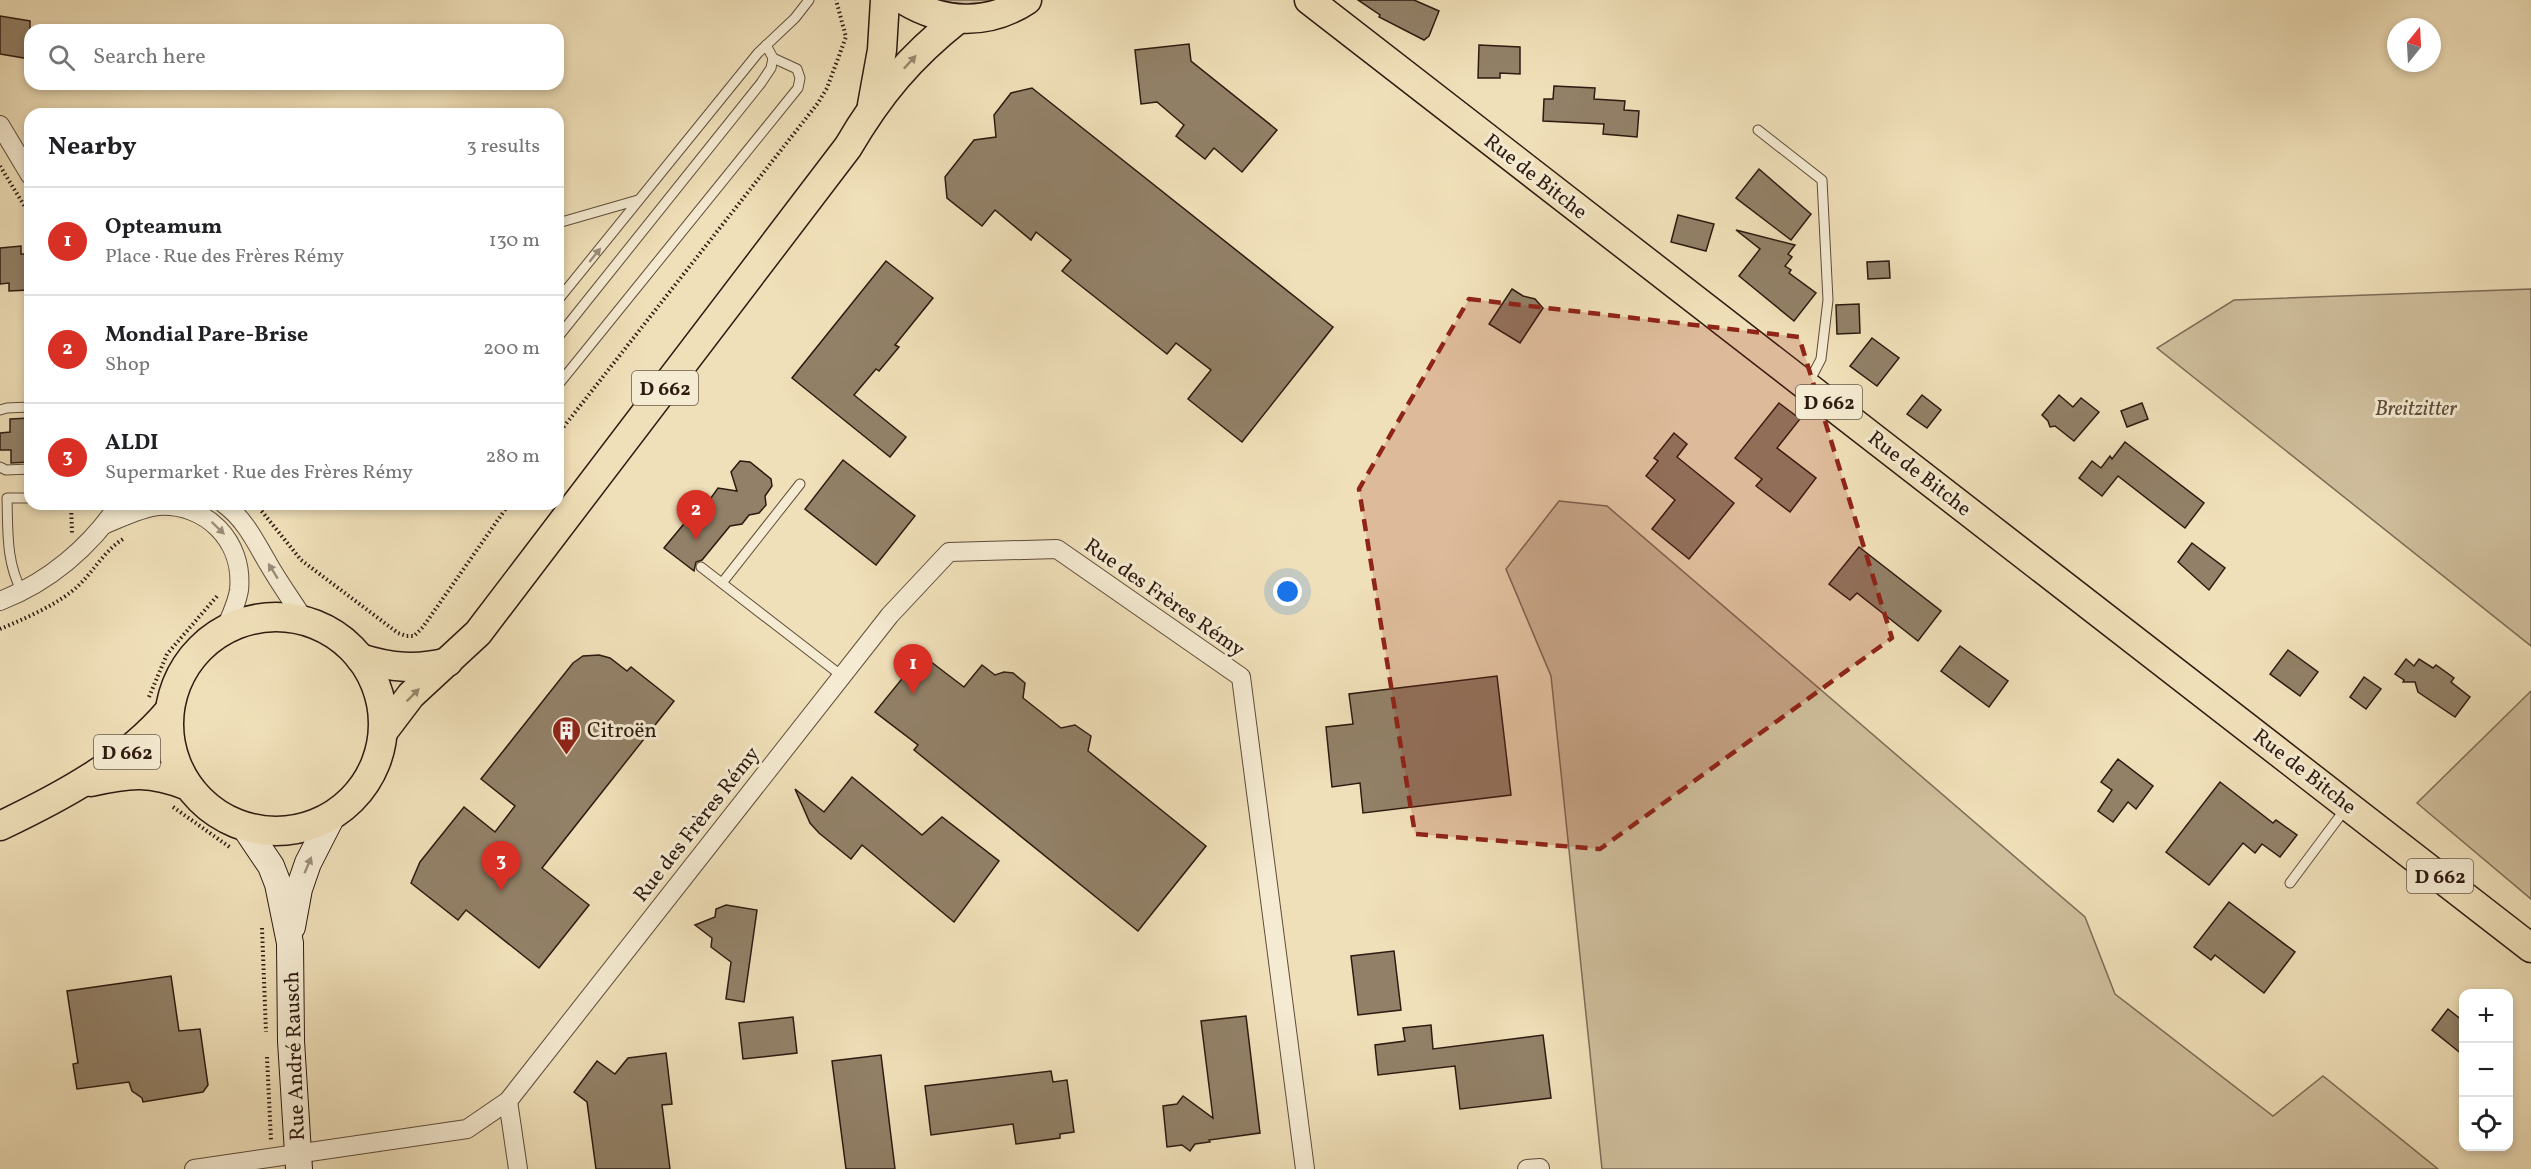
<!DOCTYPE html>
<meta charset="utf-8">
<style>
body{margin:0;font-family:Vollkorn,serif;background:#f2f2f2;color:#202124}
.controls{position:absolute;right:18px;bottom:18px;display:grid;overflow:hidden;border-radius:12px;box-shadow:0 3px 9px #0003}
.controls button{width:54px;height:54px;display:grid;place-items:center;padding:0;border:0;border-bottom:2px solid #e0e0e0;background:#fff;color:#202124;font:30px sans-serif}
.compass{position:absolute;left:2387px;top:18px;width:54px;height:54px;border-radius:50%;background:#fff;box-shadow:0 3px 9px #0003;rotate:18deg}
.you{position:absolute;left:1288px;top:592px;width:21px;height:21px;margin:-15px;border:4px solid #fff;border-radius:50%;background:#1a73e8;box-shadow:0 0 0 9px #1a73e833}
.badge{display:grid;place-items:center;width:39px;height:39px;border-radius:50%;background:#d93025;color:#fff;font-size:20px;font-weight:700}
.pin{position:absolute;translate:-50% -50px;filter:drop-shadow(0 2px 3px #0008)}
.pin::after{content:'';position:absolute;top:32px;width:21px;height:18px;background:inherit;clip-path:polygon(0 0,100% 0,50% 100%)}
.list{margin:0;padding:0;list-style:none}
h2{display:flex;justify-content:space-between;align-items:center;height:78px;margin:0;padding:0 24px;font-size:26px}
h2 small{font-size:20px;font-weight:400;color:#757577}
.list li{display:grid;grid-template-columns:39px 1fr auto;gap:18px;align-items:center;box-sizing:border-box;height:108px;padding:0 24px;border-top:2px solid #e0e0e0}
.list b{display:block;font-size:22px;white-space:nowrap}
.list p{margin:0;font-size:20px;white-space:nowrap;color:#757577}
.list em{font-size:20px;font-style:normal;color:#757577}
.icon{flex:none;width:33px;height:33px;fill:none;stroke:currentColor;stroke-width:2;stroke-linecap:round;stroke-linejoin:round}
.map{position:relative;flex:none;width:2531px;height:1169px;overflow:hidden}
.search{position:absolute;background:#fff;box-shadow:0 3px 9px #0003;left:24px;top:24px;width:540px;height:66px;display:flex;align-items:center;gap:15px;box-sizing:border-box;padding:0 21px;border-radius:18px;color:#757577;font-size:22px}
.panel{position:absolute;background:#fff;box-shadow:0 3px 9px #0003;left:24px;top:108px;width:540px;height:402px;border-radius:18px}
.map>svg:first-child{display:block}
</style>
<div class="map">
<svg width="2531" height="1169" viewBox="0 0 2531 1169">
<rect width="100%" height="100%" fill="#f0e0b9"/>
<filter id="stains"><feTurbulence type="fractalNoise" baseFrequency=".00333" numOctaves="4"/><feColorMatrix values="0 0 0 0 .2 0 0 0 0 .09 0 0 0 0 .02 0 0 0 .5 -.17"/></filter>
<radialGradient id="worn" r=".72"><stop offset=".6" stop-color="#630" stop-opacity="0"/><stop offset="1" stop-color="#630" stop-opacity=".3"/></radialGradient>
<g fill="#cfbe9c" stroke="#7e6c56" stroke-width="1.5">
<polygon points="938,0 996,0 971,6"/>
<polygon points="2531,289 2531,646 2157,348 2234,300"/>
<polygon points="1559,501 1607,506 2085,917 2115,994 2273,1116 2323,1076 2438,1169 1602,1169 1551,676 1506,569"/>
<polygon points="2531,691 2531,899 2417,803"/>
</g>
<g fill="#928168" stroke="#2d1a10" stroke-width="1.5">
<polygon points="1358,0 1414,0 1439,11 1429,36 1424,40 1379,17 1380,15"/>
<polygon points="0,16 30,21 30,59 0,54"/>
<polygon points="1189,44 1191,61 1277,130 1242,172 1214,148 1205,159 1176,136 1184,125 1157,102 1141,104 1135,50"/>
<polygon points="1479,45 1520,47 1520,74 1500,73 1500,78 1478,78"/>
<polygon points="1554,86 1595,88 1594,99 1625,101 1624,110 1639,111 1637,137 1603,134 1604,124 1543,121 1544,99 1553,99"/>
<polygon points="1032,88 1333,327 1242,442 1188,399 1211,370 1176,343 1167,354 1062,271 1071,260 1036,232 1031,240 995,210 982,226 947,198 945,177 974,140 996,137 994,115 1011,93"/>
<polygon points="1759,169 1811,214 1791,240 1736,198"/>
<polygon points="1678,215 1714,224 1706,251 1671,242"/>
<polygon points="1736,230 1795,245 1788,254 1792,257 1785,266 1791,270 1789,273 1816,293 1794,321 1739,276 1760,249"/>
<polygon points="21,246 21,254 28,254 29,290 9,291 9,283 0,284 0,248"/>
<polygon points="886,261 933,298 895,345 899,347 879,371 876,369 854,395 906,437 890,457 792,378"/>
<polygon points="1889,261 1890,278 1868,279 1867,262"/>
<polygon points="1512,289 1523,296 1535,299 1543,308 1520,343 1489,324"/>
<polygon points="1859,304 1860,333 1837,334 1836,305"/>
<polygon points="1872,338 1899,358 1877,386 1850,366"/>
<polygon points="1922,395 1941,410 1927,428 1907,414"/>
<polygon points="2059,395 2073,407 2081,398 2099,412 2074,441 2055,426 2050,427 2048,421 2042,415"/>
<polygon points="1779,403 1800,419 1777,448 1816,478 1790,512 1756,486 1762,479 1735,458"/>
<polygon points="2142,403 2148,419 2127,427 2121,411"/>
<polygon points="30,418 30,462 11,463 11,450 0,450 0,433 10,432 10,419"/>
<polygon points="1674,433 1687,444 1677,457 1734,503 1689,559 1652,529 1675,500 1646,476 1658,461 1654,458"/>
<polygon points="2125,442 2204,503 2185,528 2118,476 2102,496 2079,478 2092,461 2101,468 2110,456 2112,459"/>
<polygon points="843,460 915,516 876,565 805,509"/>
<polygon points="740,461 750,462 771,479 772,486 765,496 766,505 759,513 749,515 742,524 730,526 702,560 696,562 694,571 664,548 702,502 706,505 718,488 737,491 731,472"/>
<polygon points="2192,543 2225,568 2209,590 2178,562"/>
<polygon points="1859,547 1941,611 1918,641 1857,593 1850,600 1829,584"/>
<polygon points="1960,646 2008,681 1989,707 1941,671"/>
<polygon points="2288,650 2318,672 2300,696 2270,674"/>
<polygon points="599,655 610,658 627,671 631,667 674,701 542,868 589,905 539,968 466,910 458,920 411,883 420,862 464,807 495,832 515,806 481,779 573,663 583,656"/>
<polygon points="922,655 964,687 982,665 995,675 1004,672 1013,673 1025,683 1023,698 1061,728 1075,725 1091,736 1088,751 1206,846 1138,931 914,750 918,745 875,712 910,669 913,660"/>
<polygon points="2406,659 2414,666 2419,659 2433,668 2436,665 2454,678 2451,682 2470,697 2455,717 2418,692 2415,682 2403,682 2404,680 2395,674"/>
<polygon points="1497,676 1511,795 1363,813 1360,783 1332,787 1326,727 1353,724 1349,694"/>
<polygon points="2364,677 2381,689 2366,709 2350,697"/>
<polygon points="2118,759 2153,786 2136,809 2128,802 2113,822 2098,811 2112,790 2101,782"/>
<polygon points="852,777 922,835 942,817 999,861 954,922 862,845 851,859 819,833 810,823 795,789 824,812"/>
<polygon points="2220,782 2273,823 2276,820 2297,835 2280,857 2262,844 2255,853 2243,843 2209,885 2166,852"/>
<polygon points="2229,902 2295,952 2264,993 2215,955 2211,960 2194,947"/>
<polygon points="726,905 757,910 744,1002 726,999 731,962 711,947 712,938 695,925 715,917 716,909"/>
<polygon points="1394,951 1401,1010 1358,1015 1351,956"/>
<polygon points="171,976 179,1031 200,1029 208,1085 203,1092 143,1102 142,1098 132,1091 129,1082 77,1089 73,1064 78,1063 67,991"/>
<polygon points="2448,1009 2463,1021 2463,1055 2432,1030"/>
<polygon points="1246,1016 1260,1133 1209,1140 1210,1142 1195,1144 1190,1151 1182,1145 1167,1147 1163,1106 1177,1104 1183,1096 1213,1118 1201,1021"/>
<polygon points="793,1017 797,1053 743,1059 739,1023"/>
<polygon points="1431,1025 1433,1049 1543,1035 1551,1098 1460,1109 1455,1066 1378,1075 1375,1045 1405,1041 1403,1028"/>
<polygon points="666,1053 672,1104 662,1105 670,1169 596,1169 587,1102 574,1092 597,1061 615,1074 628,1058"/>
<polygon points="881,1055 895,1169 846,1169 832,1061"/>
<polygon points="1051,1071 1053,1082 1067,1080 1074,1132 1060,1134 1060,1138 1016,1144 1013,1124 931,1135 925,1086"/>
</g>
<g fill="none" stroke-linecap="round" stroke-linejoin="round">
<defs>
<g id="lane">
<polyline points="1758,130 1822,180 1828,300 1821,359 1808,384"/>
<polyline points="558,223 638,200"/>
<polyline points="558,300 758,53 795,18 809,0"/>
<polyline points="558,337 761,83 771,68 773,58 766,45"/>
<polyline points="558,385 798,88 800,78 797,69 773,58"/>
<polyline points="0,410 7,408 30,407"/>
<polyline points="0,467 6,470 30,469"/>
<polyline points="701,567 842,676"/>
<polyline points="722,583 800,484"/>
<path d="M 22,592 C 6,562 8,532 7,498 L 30,498"/>
<polyline points="2290,883 2346,808"/>
</g>
<g id="street">
<polyline points="0,125 30,175"/>
<path d="M 224,504 C 245,519 256,543 269,565 C 280,584 293,602 305,621"/>
<path d="M 106,524 C 123,517 140,508 158,506 C 206,503 244,541 239,590 C 237,603 231,616 225,629"/>
<path d="M 0,601 C 49,582 90,547 119,504"/>
<polyline points="508,1101 518,1169"/>
<polyline points="194,1169 467,1129 508,1101 890,615 949,552 1057,549 1241,677 1305,1169"/>
<polyline points="1527,1169 1540,1168"/>
</g>
<g id="secondary">
<polyline points="244,826 271,866 278,884 290,943 291,1041 299,1169"/>
<polyline points="292,927 299,889 308,863 332,816"/>
</g>
<g id="primary">
<path d="M 904,0 C 943,24 988,26 1027,0"/>
<polyline points="1309,0 2531,948"/>
<polyline points="872,105 882,50 885,0"/>
<circle cx="276" cy="724" r="107"/>
<path d="M 360,658 C 391,668 417,670 448,662"/>
<path d="M 383,732 L 411,695 L 478,633 L 848,147 C 879,94 910,57 958,19"/>
<path d="M 91,782 C 129,773 151,771 188,786"/>
<path d="M 0,826 C 61,797 125,763 169,711"/>
</g>
</defs>
<use href="#lane" stroke="#5e4c3a" stroke-width="11"/>
<use href="#street" stroke="#5e4c3a" stroke-width="20"/>
<use href="#secondary" stroke="#2d1a10" stroke-width="28"/>
<use href="#primary" stroke="#2d1a10" stroke-width="31"/>
<g stroke="#2d1a10" stroke-width="4" stroke-dasharray="1.5 3" stroke-linecap="butt">
<polyline points="0,166 30,215"/>
<polyline points="558,434 818,103 827,88 846,37 836,0"/>
<polyline points="71,504 72,533"/>
<polyline points="256,504 301,560 398,633 406,636 414,636 423,627 509,504"/>
<path d="M 0,629 C 24,619 59,604 78,586 C 94,571 104,551 123,539"/>
<polyline points="149,697 167,654 218,595"/>
<polyline points="173,807 231,848"/>
<polyline points="262,928 266,1032"/>
<polyline points="267,1057 271,1140"/>
</g>
<use href="#lane" stroke="#f5ebd2" stroke-width="9"/>
<use href="#street" stroke="#f5ebd2" stroke-width="18"/>
<use href="#secondary" stroke="#f5ebd2" stroke-width="26"/>
<use href="#primary" stroke="#f0e0b9" stroke-width="28"/>
</g>
<defs><path id="oneway-solid" d="M-6-.8H1V-3.2L6.5 0L1 3.2V.8H-6Z" transform="scale(1.5)"/></defs>
<g fill="#98876d">
<use href="#oneway-solid" transform="translate(910 62) rotate(-47)"/>
<use href="#oneway-solid" transform="translate(413 695) rotate(-45)"/>
</g>
<g fill="#9b8d7b">
<use href="#oneway-solid" transform="translate(595 255) rotate(-51)"/>
<use href="#oneway-solid" transform="translate(218 528) rotate(44)"/>
<use href="#oneway-solid" transform="translate(273 571) rotate(-122)"/>
<use href="#oneway-solid" transform="translate(308 865) rotate(-67)"/>
</g>
<path fill="#8f2418" fill-opacity="0.2" stroke="#8f2418" stroke-width="4.5" stroke-dasharray="12 8" stroke-linejoin="round" d="M 1469,299 L 1799,337 L 1892,638 L 1600,849 L 1415,834 L 1359,489 Z"/>
<defs>
<symbol id="building-pin" viewBox="-11 -11 22 30"><path d="M0 17L-7.5 6A9.5 9.5 0 1 1 7.5 6Z" fill="#8f2418" stroke="#f5ebd2"/><path d="M-4-6H4V6H1V3H-1V6H-4ZM-2.5-4.3h1.7v1.8h-1.7ZM.8-4.3h1.7v1.8H.8ZM-2.5-1h1.7V.8h-1.7ZM.8-1h1.7V.8H.8Z" fill="#fff"/></symbol>
</defs>
<g fill-rule="evenodd">
<use href="#building-pin" x="550" y="714" width="33" height="45"/>
</g>
<g text-anchor="middle" stroke-width="6" stroke-linejoin="round" paint-order="stroke">
<g fill="#f5ebd2" stroke="#69594a" stroke-width="1.5">
<rect x="632" y="371" width="66" height="34" rx="4.5"/>
<rect x="1796" y="385" width="66" height="34" rx="4.5"/>
<rect x="94" y="735" width="66" height="34" rx="4.5"/>
<rect x="2407" y="859" width="66" height="34" rx="4.5"/>
</g>
<g font-size="20" font-weight="bold" fill="#2d1a10">
<text x="665" y="395">D 662</text>
<text x="1829" y="409">D 662</text>
<text x="127" y="759">D 662</text>
<text x="2440" y="883">D 662</text>
</g>
<g font-size="21" fill="#2d1a10" stroke="#f5ebd2">
<text transform="translate(1536 176) rotate(38)" y="7">Rue de Bitche</text>
<text transform="translate(1920 473) rotate(38)" y="7">Rue de Bitche</text>
<text transform="translate(1165 597) rotate(35)" y="7">Rue des Frères Rémy</text>
<text transform="translate(2305 771) rotate(38)" y="7">Rue de Bitche</text>
<text transform="translate(696 824) rotate(-52)" y="7">Rue des Frères Rémy</text>
<text transform="translate(294 1056) rotate(-92)" y="7">Rue André Rausch</text>
</g>
<g font-size="21" font-style="italic" fill="#5e4b3a" stroke="#f5ebd2">
<text x="2416" y="415">Breitzitter</text>
</g>
<g font-size="21" fill="#2d1a10" stroke="#f5ebd2" text-anchor="start">
<text x="587" y="737">Citroën</text>
</g>
</g>
<rect width="100%" height="100%" filter="url(#stains)"/>
<rect width="100%" height="100%" fill="url(#worn)"/>
</svg>
<div class="controls">
<button>+</button>
<button>−</button>
<button><svg class="icon" aria-label="locate" viewBox="0 0 24 24"><circle cx="12" cy="12" r="6"/><path d="M12 2v4M12 18v4M2 12h4M18 12h4"/></svg></button>
</div>
<svg class="compass" viewBox="-18 -18 36 36"><path d="M0-13l5 13h-10z" fill="#e53935"/><path d="M0 13l5-13h-10z" fill="#757577"/></svg>
<div class="you"></div>
<div class="pin badge" style="left:913px;top:694px">1</div>
<div class="pin badge" style="left:696px;top:540px">2</div>
<div class="pin badge" style="left:501px;top:891px">3</div>
<div class="search"><svg class="icon" aria-label="search" viewBox="0 0 24 24"><circle cx="10" cy="10" r="6"/><path d="M15 15l6 6"/></svg>Search here</div>
<section class="panel">
<h2>Nearby<small>3 results</small></h2>
<ul class="list">
<li><span class="badge">1</span><div><b>Opteamum</b><p>Place · Rue des Frères Rémy</p></div><em>130 m</em></li>
<li><span class="badge">2</span><div><b>Mondial Pare-Brise</b><p>Shop</p></div><em>200 m</em></li>
<li><span class="badge">3</span><div><b>ALDI</b><p>Supermarket · Rue des Frères Rémy</p></div><em>280 m</em></li>
</ul>
</section>
</div>
